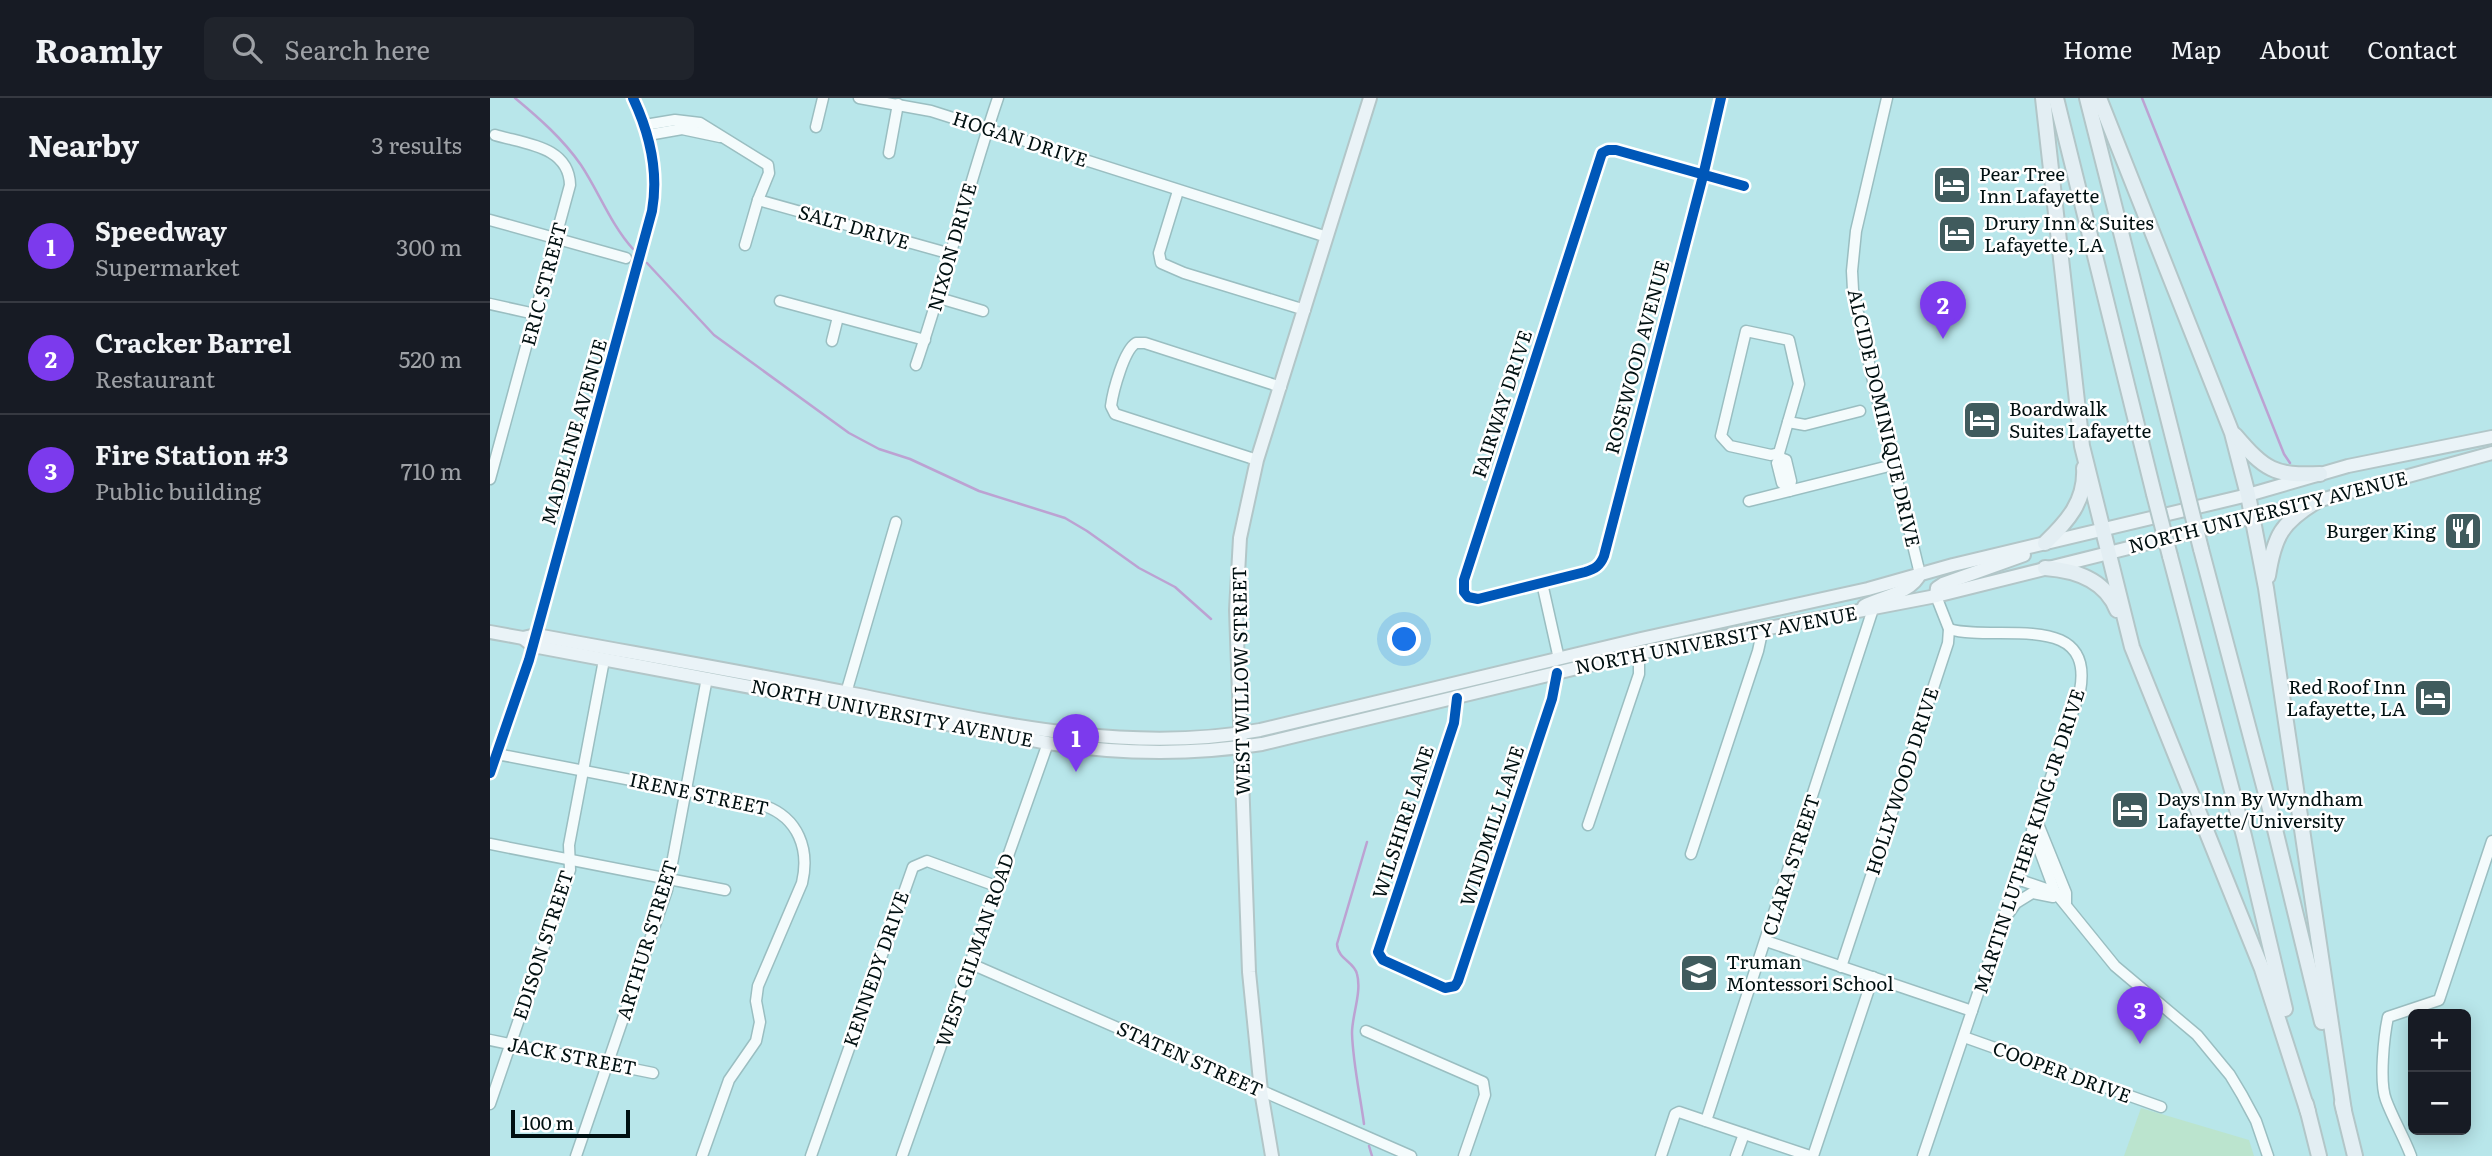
<!DOCTYPE html>
<meta charset="utf-8">
<style>
body{margin:0;font-family:Literata,serif;background:#20242c;color:#f1f3f6}
.controls{position:absolute;right:21px;bottom:21px;display:grid;overflow:hidden;border-radius:10px;box-shadow:0 4px 18px #0003}
.controls button{width:63px;height:63px;display:grid;place-items:center;padding:0;border:0;border-bottom:2px solid #363941;background:#171b24;color:#f1f3f6;font:35px sans-serif}
.scale{position:absolute;left:21px;bottom:18px;width:119px;box-sizing:border-box;padding-left:7px;border:4px solid #001011;border-top:0;font-size:19px;line-height:24px;white-space:nowrap;color:#001011;-webkit-text-stroke:5px #fff;paint-order:stroke}
.you{position:absolute;left:915px;top:542px;width:24px;height:24px;margin:-18px;border:5px solid #fff;border-radius:50%;background:#1a73e8;box-shadow:0 0 0 10px #1a73e833}
.badge{display:grid;place-items:center;width:46px;height:46px;border-radius:50%;background:#7c3aed;color:#fff;font-size:23px;font-weight:700}
.pin{position:absolute;translate:-50% -58px;filter:drop-shadow(0 2px 4px #0008)}
.pin::after{content:'';position:absolute;top:37px;width:24px;height:21px;background:inherit;clip-path:polygon(0 0,100% 0,50% 100%)}
.list{margin:0;padding:0;list-style:none}
h2{display:flex;justify-content:space-between;align-items:center;height:91px;margin:0;padding:0 28px;font-size:30px}
h2 small{font-size:23px;font-weight:400;color:#9ea1a6}
.list li{display:grid;grid-template-columns:46px 1fr auto;gap:21px;align-items:center;box-sizing:border-box;height:112px;padding:0 28px;border-top:2px solid #363941}
.list b{display:block;font-size:26px;white-space:nowrap}
.list p{margin:0;font-size:23px;white-space:nowrap;color:#9ea1a6}
.list em{font-size:23px;font-style:normal;color:#9ea1a6}
.icon{flex:none;width:38px;height:38px;fill:none;stroke:currentColor;stroke-width:2;stroke-linecap:round;stroke-linejoin:round}
.map{position:relative;flex:none;width:2002px;height:1058px;overflow:hidden}
header{display:flex;align-items:center;gap:42px;box-sizing:border-box;height:98px;padding:0 35px;background:#171b24;border-bottom:2px solid #363941}
header strong{font-size:33px}
nav{display:flex;gap:38px;margin-inline-start:auto;font-size:24px}
.search{width:490px;height:63px;background:#20242c;display:flex;align-items:center;gap:18px;box-sizing:border-box;padding:0 24px;border-radius:10px;color:#9ea1a6;font-size:26px}
main{display:flex}
aside{flex:1;background:#171b24}
.map>svg:first-child{display:block}
</style>
<header>
<strong>Roamly</strong>
<div class="search"><svg class="icon" aria-label="search" viewBox="0 0 24 24"><circle cx="10" cy="10" r="6"/><path d="M15 15l6 6"/></svg>Search here</div>
<nav><a>Home</a><a>Map</a><a>About</a><a>Contact</a></nav>
</header>
<main>
<aside>
<h2>Nearby<small>3 results</small></h2>
<ul class="list">
<li><span class="badge">1</span><div><b>Speedway</b><p>Supermarket</p></div><em>300 m</em></li>
<li><span class="badge">2</span><div><b>Cracker Barrel</b><p>Restaurant</p></div><em>520 m</em></li>
<li><span class="badge">3</span><div><b>Fire Station #3</b><p>Public building</p></div><em>710 m</em></li>
</ul>
</aside>
<div class="map">
<svg width="2002" height="1058" viewBox="0 0 2002 1058">
<rect width="100%" height="100%" fill="#b8e6ea"/>
<polygon fill="#bbe4ce" points="1651,1010 1759,1042 1764,1058 1634,1058"/>
<g fill="none" stroke-linecap="round" stroke-linejoin="round">
<g stroke="#bca2d2" stroke-width="2.5">
<path d="M 25,0 C 49,20 73,41 91,67 C 109,94 121,127 143,151"/>
<polyline points="1652,0 1794,356 1800,365"/>
<polyline points="157,165 224,237 359,335 389,351 420,361 489,393 575,420 597,433 649,470 685,489 721,521"/>
<path d="M 874,1026 C 870,996 863,966 862,935 C 862,917 872,894 867,876 C 864,863 848,862 847,846 L 877,744"/>
<polyline points="879,1048 882,1058"/>
</g>
<defs>
<g id="minor">
<polyline points="369,0 441,13 837,139"/>
<path d="M 1231,0 L 1213,78 L 1114,458 C 1110,468 1105,471 1095,474 L 988,501 L 978,499 L 974,494 L 974,482 L 1112,55 L 1118,52 L 1126,52 L 1254,88"/>
<polyline points="1397,0 1366,133 1362,173 1363,192 1385,292 1430,476"/>
<polyline points="155,27 185,22 210,25 278,67 279,75 268,102 255,147"/>
<polyline points="326,29 333,0"/>
<polyline points="158,37 192,31 230,39"/>
<polyline points="399,55 408,6"/>
<polyline points="688,93 669,155 671,165 694,175 815,212"/>
<polyline points="268,102 461,156"/>
<polyline points="0,122 136,160"/>
<polyline points="449,200 493,213"/>
<polyline points="290,203 435,242"/>
<polyline points="0,206 45,216"/>
<polyline points="342,243 348,219"/>
<path d="M 426,267 C 456,179 478,88 508,0"/>
<polyline points="1298,324 1315,327 1370,313"/>
<polyline points="1289,355 1281,357 1240,348 1231,338 1256,233 1299,242 1309,286 1289,355 1290,360"/>
<path d="M 767,362 L 625,316 L 621,308 C 623,293 634,252 646,245 L 655,245 L 791,289"/>
<path d="M 0,381 L 80,87 C 79,48 35,46 5,37"/>
<polyline points="1298,389 1292,385 1287,365 1290,360 1296,362 1301,383 1299,393"/>
<polyline points="1259,403 1403,367"/>
<polyline points="1052,485 1069,561"/>
<polyline points="356,595 406,424"/>
<polyline points="967,600 964,625 888,854 893,862 955,890 965,888 968,883 1062,601 1067,575"/>
<path d="M 7,656 L 275,708 C 308,720 320,751 312,785 L 268,888 L 266,903 L 270,924 L 266,943 L 239,982 L 212,1058"/>
<path d="M 0,675 L 39,562 L 162,113 C 169,73 160,36 143,0"/>
<polyline points="1546,721 1576,795 1576,805"/>
<polyline points="1098,727 1149,576 1149,555"/>
<polyline points="1542,732 1565,794"/>
<polyline points="0,746 235,792"/>
<polyline points="1201,756 1268,553 1273,530"/>
<polyline points="1527,781 1565,794 1625,868 1707,937 1740,977 1752,997 1766,1023 1778,1058"/>
<polyline points="1519,815 1526,805 1542,795 1563,799"/>
<polyline points="1276,843 1482,913"/>
<polyline points="479,865 921,1058"/>
<polyline points="1351,869 1458,545 1459,531 1446,498"/>
<polyline points="876,933 993,984 995,997 974,1058"/>
<polyline points="1474,939 1671,1009"/>
<polyline points="0,942 163,975"/>
<polyline points="0,1006 80,772 79,747 114,562"/>
<polyline points="1216,1023 1383,511"/>
<polyline points="86,1058 177,792 217,580"/>
<polyline points="321,1058 423,769 437,763 506,788"/>
<polyline points="412,1058 558,645"/>
<polyline points="1171,1058 1185,1016 1189,1014 1320,1058"/>
<polyline points="1246,1058 1254,1036"/>
<polyline points="1323,1058 1383,879"/>
<path d="M 1433,1058 L 1590,593 C 1605,511 1506,545 1459,531"/>
<path d="M 1921,1058 C 1914,1039 1903,1021 1896,1002 C 1889,984 1894,938 1898,919 L 1949,902 L 2002,743"/>
</g>
<g id="major">
<polyline points="1446,498 1447,490 1453,486 1534,457"/>
<path d="M 1374,508 C 1391,499 1422,495 1430,476"/>
<path d="M 0,534 L 33,540 L 43,548 L 558,645 C 628,656 702,657 772,646 L 1149,555 L 1446,498 L 1827,403 L 2002,355"/>
<path d="M 33,540 L 46,537 C 149,556 252,574 354,594 C 490,621 631,658 770,632 L 1151,541 L 1378,491 L 1463,467 L 1758,397 L 1858,368 L 2002,339"/>
<polyline points="782,1058 771,993 759,874 746,512 750,440 767,362 880,0"/>
</g>
<g id="highway">
<polyline points="1553,0 1592,348 1642,549 1772,871 1818,1014"/>
<polyline points="1566,0 1664,396"/>
<polyline points="1597,0 1695,387"/>
<polyline points="1609,0 1742,335 1758,397 1776,490 1854,1013"/>
<path d="M 1745,337 C 1775,372 1784,378 1830,376"/>
<path d="M 1555,445 C 1577,424 1596,403 1594,370"/>
<polyline points="1711,451 1780,711 1832,924"/>
<polyline points="1680,458 1754,738 1795,911"/>
<path d="M 1555,470 C 1584,472 1615,481 1627,512"/>
<path d="M 1778,478 C 1784,438 1792,424 1827,403"/>
<polyline points="1852,1005 1865,1058"/>
<polyline points="1816,1006 1829,1058"/>
</g>
</defs>
<use href="#minor" stroke="#9abec1" stroke-width="13"/>
<use href="#major" stroke="#b2c6c8" stroke-width="16"/>
<use href="#highway" stroke="#b2c6c8" stroke-width="18"/>
<use href="#minor" stroke="#f4fbfc" stroke-width="10"/>
<use href="#major" stroke="#eaf3f7" stroke-width="12"/>
<use href="#highway" stroke="#e3eef3" stroke-width="14"/>
<defs>
<g id="highway-bridge">
<polyline points="1695,387 1711,451"/>
<polyline points="1664,396 1680,458"/>
</g>
</defs>
<use href="#highway-bridge" stroke="#b2c6c8" stroke-width="18" stroke-linecap="butt"/>
<use href="#highway-bridge" stroke="#e3eef3" stroke-width="14"/>
<defs>
<g id="cycleway">
<path d="M 1231,0 L 1213,78 L 1114,458 C 1110,468 1105,471 1095,474 L 988,501 L 978,499 L 974,494 L 974,482 L 1112,55 L 1118,52 L 1126,52 L 1254,88"/>
<polyline points="967,600 964,625 888,854 893,862 955,890 965,888 968,883 1062,601 1067,575"/>
<path d="M 0,675 L 39,562 L 162,113 C 169,73 160,36 143,0"/>
</g>
</defs>
<use href="#cycleway" stroke="#fff" stroke-width="15"/>
<use href="#cycleway" stroke="#0057b8" stroke-width="10"/>
</g>
<defs>
<symbol id="hotel-square" viewBox="-11 -11 22 22"><rect x="-9" y="-9" width="18" height="18" rx="4" fill="#405b5d" stroke="#fff"/><path d="M-6-4.5h1.5V1H6V5H4.5V3h-9V5H-6ZM-4 0a1.8 1.8 0 1 1 3.6 0ZM.5 0V-2.5h3Q6-2.5 6 0Z" fill="#fff"/></symbol>
<symbol id="restaurant-square" viewBox="-11 -11 22 22"><rect x="-9" y="-9" width="18" height="18" rx="4" fill="#405b5d" stroke="#fff"/><path d="M-5-6h1v4h1v-4h1v4h1v-4h1v5L-1.5 .5V6h-2V.5L-5-1ZM5-6V6H3V1.5H1.5Q1.5-4 5-6Z" fill="#fff"/></symbol>
<symbol id="school-square" viewBox="-11 -11 22 22"><rect x="-9" y="-9" width="18" height="18" rx="4" fill="#405b5d" stroke="#fff"/><path d="M0-5L7-2L0 1L-7-2ZM-4 1L0 2.5L4 1V4Q0 6-4 4Z" fill="#fff"/></symbol>
</defs>
<g fill-rule="evenodd">
<use href="#hotel-square" x="1440" y="65" width="44" height="44"/>
<use href="#hotel-square" x="1445" y="114" width="44" height="44"/>
<use href="#hotel-square" x="1470" y="300" width="44" height="44"/>
<use href="#restaurant-square" x="1951" y="411" width="44" height="44"/>
<use href="#hotel-square" x="1921" y="578" width="44" height="44"/>
<use href="#hotel-square" x="1618" y="690" width="44" height="44"/>
<use href="#school-square" x="1187" y="853" width="44" height="44"/>
</g>
<g text-anchor="middle" stroke-width="5" stroke-linejoin="round" paint-order="stroke">
<g font-size="19" fill="#001011" stroke="#fff">
<text transform="translate(530 41) rotate(18)" y="7">HOGAN DRIVE</text>
<text transform="translate(364 129) rotate(16)" y="7">SALT DRIVE</text>
<text transform="translate(462 149) rotate(-74)" y="7">NIXON DRIVE</text>
<text transform="translate(54 186) rotate(-75)" y="7">ERIC STREET</text>
<text transform="translate(1147 259) rotate(-75)" y="7">ROSEWOOD AVENUE</text>
<text transform="translate(1012 306) rotate(-72)" y="7">FAIRWAY DRIVE</text>
<text transform="translate(1394 320) rotate(77)" y="7">ALCIDE DOMINIQUE DRIVE</text>
<text transform="translate(84 334) rotate(-74)" y="7">MADELINE AVENUE</text>
<text transform="translate(1778 414) rotate(-14)" y="7">NORTH UNIVERSITY AVENUE</text>
<text transform="translate(1226 542) rotate(-11)" y="7">NORTH UNIVERSITY AVENUE</text>
<text transform="translate(751 583) rotate(-91)" y="7">WEST WILLOW STREET</text>
<text transform="translate(402 615) rotate(11)" y="7">NORTH UNIVERSITY AVENUE</text>
<text transform="translate(1412 683) rotate(-72)" y="7">HOLLYWOOD DRIVE</text>
<text transform="translate(209 696) rotate(12)" y="7">IRENE STREET</text>
<text transform="translate(913 724) rotate(-72)" y="7">WILSHIRE LANE</text>
<text transform="translate(1002 728) rotate(-72)" y="7">WINDMILL LANE</text>
<text transform="translate(1539 743) rotate(-72)" y="7">MARTIN LUTHER KING JR DRIVE</text>
<text transform="translate(1301 767) rotate(-72)" y="7">CLARA STREET</text>
<text transform="translate(157 842) rotate(-73)" y="7">ARTHUR STREET</text>
<text transform="translate(53 847) rotate(-72)" y="7">EDISON STREET</text>
<text transform="translate(485 852) rotate(-71)" y="7">WEST GILMAN ROAD</text>
<text transform="translate(386 871) rotate(-71)" y="7">KENNEDY DRIVE</text>
<text transform="translate(82 958) rotate(11)" y="7">JACK STREET</text>
<text transform="translate(700 961) rotate(24)" y="7">STATEN STREET</text>
<text transform="translate(1572 974) rotate(20)" y="7">COOPER DRIVE</text>
</g>
<g font-size="19" fill="#001011" stroke="#fff" text-anchor="start">
<text x="1489" y="83">Pear Tree<tspan x="1489" dy="22">Inn Lafayette</tspan></text>
<text x="1494" y="132">Drury Inn &amp; Suites<tspan x="1494" dy="22">Lafayette, LA</tspan></text>
<text x="1519" y="318">Boardwalk<tspan x="1519" dy="22">Suites Lafayette</tspan></text>
<text x="1946" y="440" text-anchor="end">Burger King</text>
<text x="1916" y="596" text-anchor="end">Red Roof Inn<tspan x="1916" dy="22">Lafayette, LA</tspan></text>
<text x="1667" y="708">Days Inn By Wyndham<tspan x="1667" dy="22">Lafayette/University</tspan></text>
<text x="1236" y="871">Truman<tspan x="1236" dy="22">Montessori School</tspan></text>
</g>
</g>
</svg>
<div class="controls">
<button>+</button>
<button>−</button>
</div>
<div class="scale">100 m</div>
<div class="you"></div>
<div class="pin badge" style="left:586px;top:674px">1</div>
<div class="pin badge" style="left:1453px;top:241px">2</div>
<div class="pin badge" style="left:1650px;top:946px">3</div>
</div>
</main>
